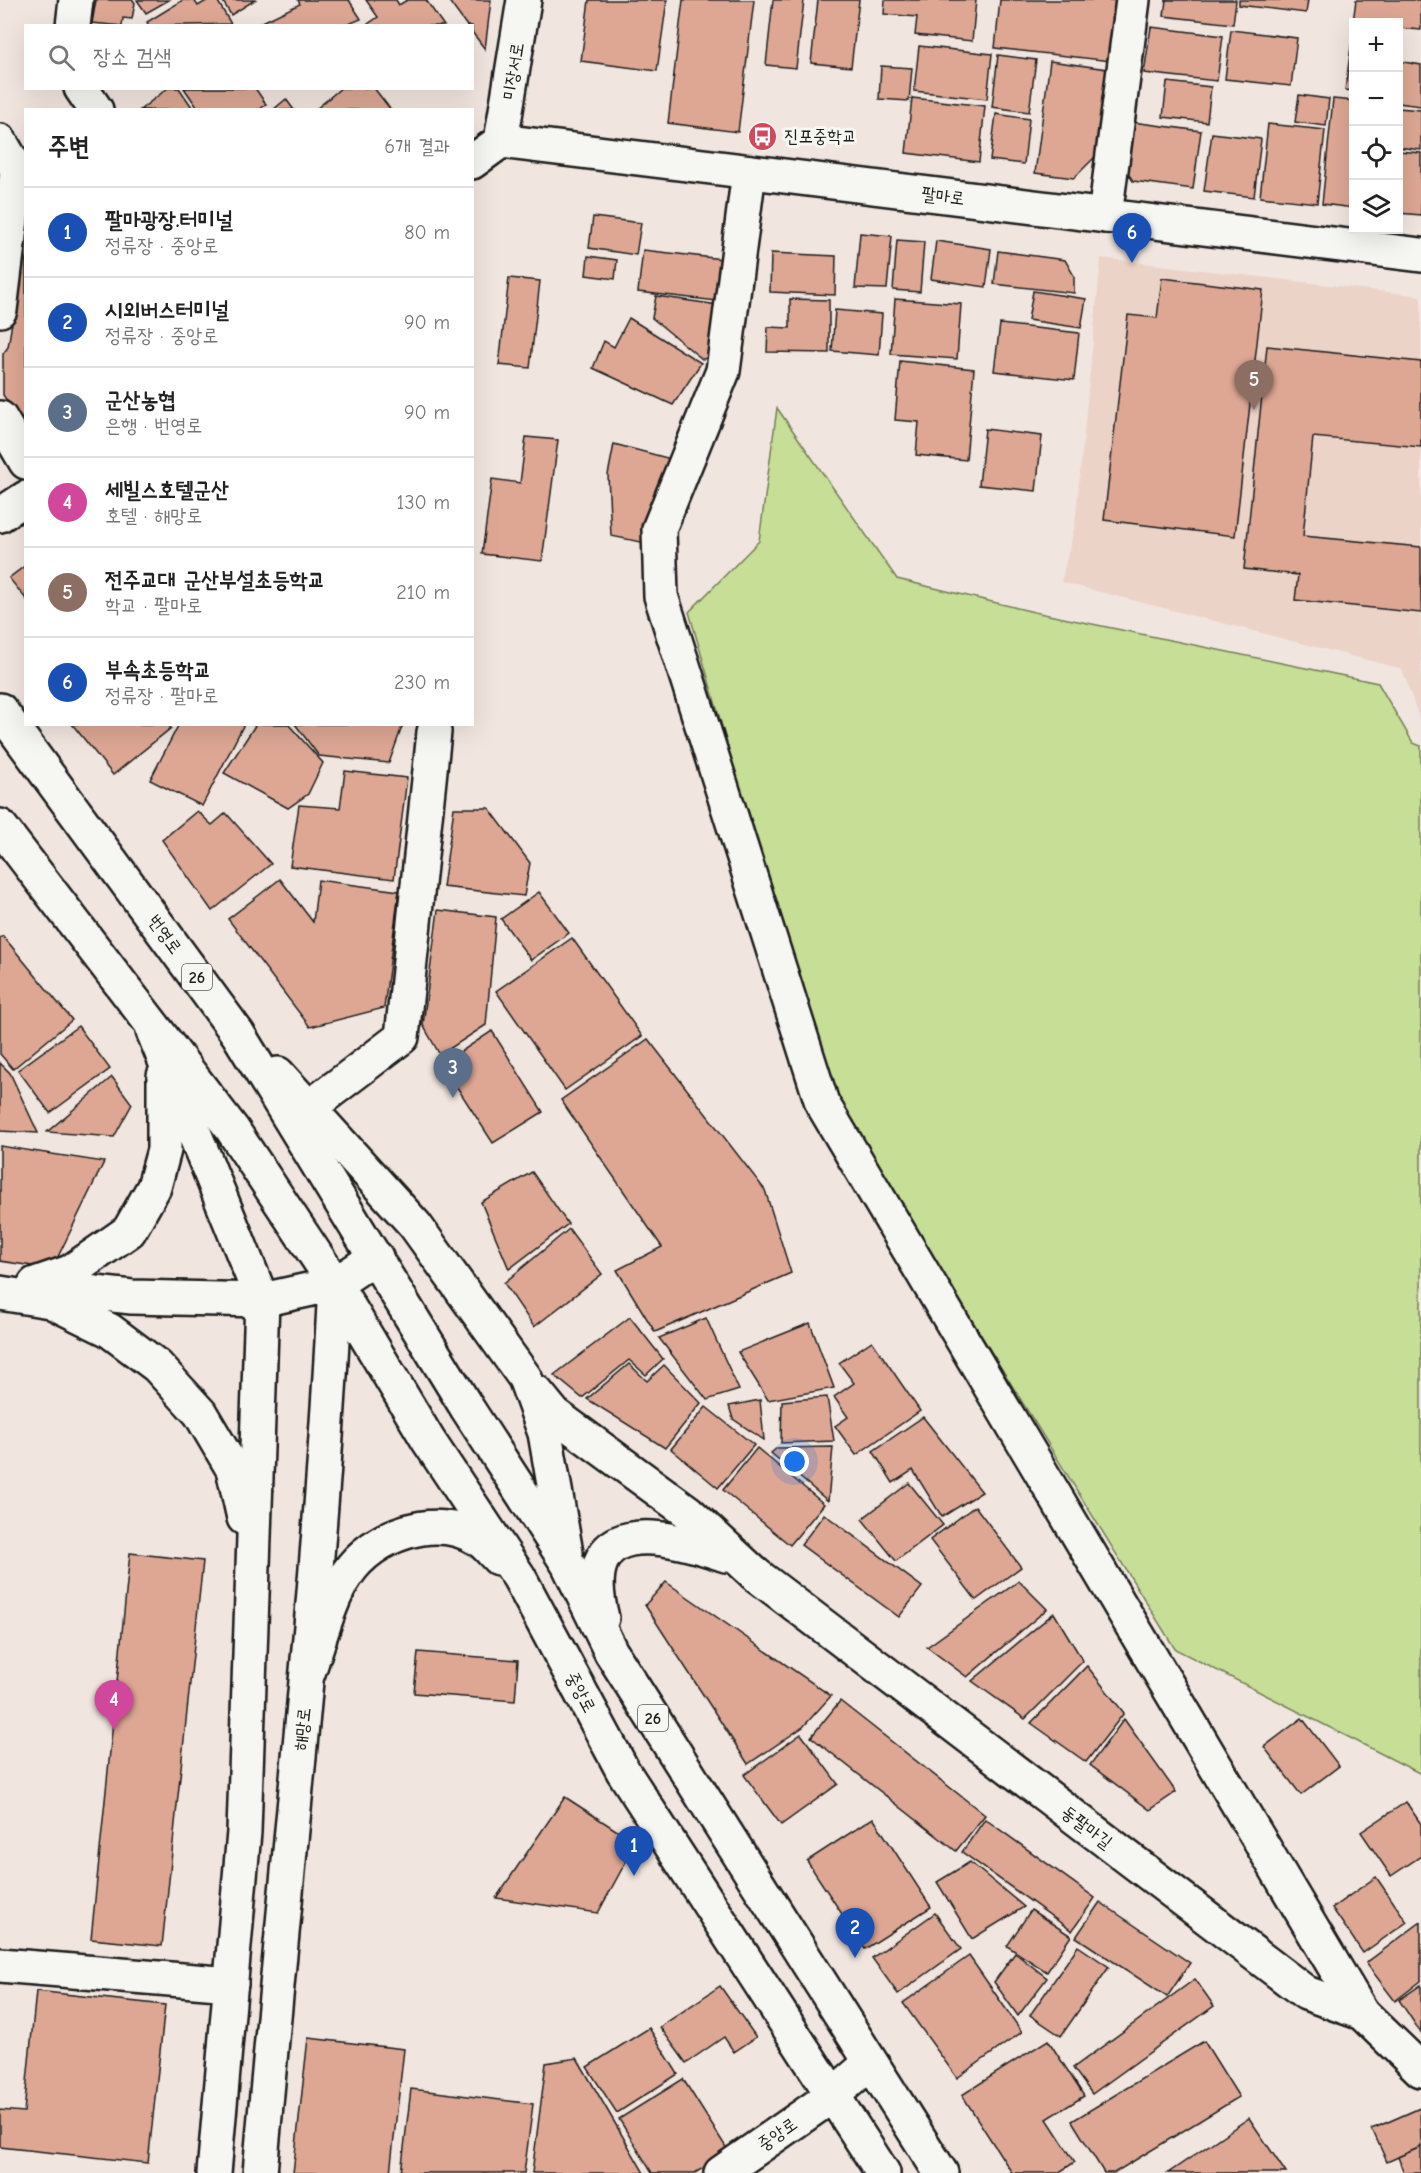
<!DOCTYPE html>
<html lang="ko">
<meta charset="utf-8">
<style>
body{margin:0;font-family:"Comic Neue","Poor Story",sans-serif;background:#f2f2f2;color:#222}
.controls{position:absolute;right:18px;top:18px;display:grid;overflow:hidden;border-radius:0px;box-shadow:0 6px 24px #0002}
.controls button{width:54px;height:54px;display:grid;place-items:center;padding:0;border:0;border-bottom:2px solid #e0e0e0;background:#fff;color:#222;font:30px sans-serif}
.you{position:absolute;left:795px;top:1462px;width:21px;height:21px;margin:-15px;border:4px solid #fff;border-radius:50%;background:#1a73e8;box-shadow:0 0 0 9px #1a73e833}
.badge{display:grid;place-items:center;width:39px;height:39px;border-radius:50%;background:#b45309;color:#fff;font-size:20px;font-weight:700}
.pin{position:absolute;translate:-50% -50px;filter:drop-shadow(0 2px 3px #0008)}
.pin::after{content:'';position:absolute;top:32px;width:21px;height:18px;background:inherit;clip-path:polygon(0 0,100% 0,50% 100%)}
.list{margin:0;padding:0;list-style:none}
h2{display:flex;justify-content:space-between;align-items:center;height:78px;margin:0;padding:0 24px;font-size:26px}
h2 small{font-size:20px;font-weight:400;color:#767676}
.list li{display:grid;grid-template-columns:39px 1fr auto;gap:18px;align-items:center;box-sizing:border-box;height:90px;padding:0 24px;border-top:2px solid #e0e0e0}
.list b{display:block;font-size:22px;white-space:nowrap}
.list p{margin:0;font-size:20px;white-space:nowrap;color:#767676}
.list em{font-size:20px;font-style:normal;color:#767676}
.icon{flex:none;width:33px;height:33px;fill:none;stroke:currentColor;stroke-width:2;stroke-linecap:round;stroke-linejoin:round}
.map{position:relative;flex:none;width:1421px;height:2173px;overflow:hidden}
.search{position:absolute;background:#fff;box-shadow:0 6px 24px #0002;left:24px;top:24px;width:450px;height:66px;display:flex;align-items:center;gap:15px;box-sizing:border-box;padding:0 21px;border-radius:0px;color:#767676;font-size:22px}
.panel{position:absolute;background:#fff;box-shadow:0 6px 24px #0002;left:24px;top:108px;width:450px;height:618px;border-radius:0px}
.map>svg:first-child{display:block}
</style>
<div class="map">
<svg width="1421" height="2173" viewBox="0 0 1421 2173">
<rect width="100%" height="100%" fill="#f1e6df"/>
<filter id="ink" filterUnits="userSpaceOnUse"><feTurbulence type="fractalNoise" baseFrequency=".0167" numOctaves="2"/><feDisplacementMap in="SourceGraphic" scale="12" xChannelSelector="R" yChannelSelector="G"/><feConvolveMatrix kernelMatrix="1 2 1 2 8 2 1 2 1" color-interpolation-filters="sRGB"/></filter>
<g filter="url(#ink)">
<polygon fill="#ebd3c8" points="1101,258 1421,296 1421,724 1402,669 1061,582 1075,524"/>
<polygon fill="#c6de95" stroke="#717d58" stroke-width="1.5" points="777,408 897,579 1034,612 1378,683 1413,743 1421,746 1421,1774 1175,1649 825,1083 689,612 759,541"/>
<g fill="#dda794" stroke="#1c1c1c" stroke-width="1.5">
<polygon points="96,0 133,0 135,3 132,19 123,18 122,26 92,23"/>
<polygon points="137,0 169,0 146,13"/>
<polygon points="183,0 194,0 198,6 208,0 217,0 231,24 149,26 147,22"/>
<polygon points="222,0 255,0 231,15"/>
<polygon points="298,0 349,0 361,19 344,26 254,26 300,4"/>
<polygon points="366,0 396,0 399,5 407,0 426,0 444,26 365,26 378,17"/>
<polygon points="448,0 491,0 485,49 472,32 472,26 467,26"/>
<polygon points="589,0 667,0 657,71 581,61"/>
<polygon points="683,0 754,0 738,132 668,123"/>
<polygon points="773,0 804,0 796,68 766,65"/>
<polygon points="818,0 859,0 851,67 811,63"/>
<polygon points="885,0 976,0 972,41 915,35 917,17 884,14"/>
<polygon points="1000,0 1118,0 1111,61 995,48"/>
<polygon points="1166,0 1236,0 1233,24 1164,16"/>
<polygon points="1239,0 1308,0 1306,13 1239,5"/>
<polygon points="1356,0 1421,0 1421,30 1398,28 1398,22 1353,22"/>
<polygon points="1354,26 1354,91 1345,90"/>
<polygon points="1151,27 1223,36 1217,81 1144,73"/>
<polygon points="1231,30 1297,38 1291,86 1225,79"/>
<polygon points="919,46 992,54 987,99 914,91"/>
<polygon points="998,55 1036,60 1029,112 992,107"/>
<polygon points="1050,61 1107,69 1095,157 1074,178 1035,173"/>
<polygon points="1398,61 1421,65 1421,106 1398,103"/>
<polygon points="881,66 912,68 909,101 879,99"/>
<polygon points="1167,82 1211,87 1207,122 1163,117"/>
<polygon points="168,88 179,88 194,110 140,110"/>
<polygon points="184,88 255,88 266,104 259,110 199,110"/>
<polygon points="341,88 374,88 391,110 315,110"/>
<polygon points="1299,95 1329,99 1326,126 1295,122"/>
<polygon points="912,98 985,106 979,162 906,153"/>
<polygon points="286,99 294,110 273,110"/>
<polygon points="1333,99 1354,101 1354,208 1322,204"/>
<polygon points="1398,108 1421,110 1421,150 1398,147"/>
<polygon points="996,114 1029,119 1024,164 990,160"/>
<polygon points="1124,121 1201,131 1193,189 1133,181 1119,159"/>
<polygon points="1268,124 1325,130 1317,203 1260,197"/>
<polygon points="1212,133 1261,139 1254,197 1204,191"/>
<polygon points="1398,151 1421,153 1421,215 1398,213"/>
<polygon points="593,217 641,223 636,255 589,248"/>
<polygon points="860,233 892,236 887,289 855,288"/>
<polygon points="26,238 26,416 20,420 3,395 3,354 8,347"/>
<polygon points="897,240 924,242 920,292 893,290"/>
<polygon points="936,241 991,249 986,287 931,279"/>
<polygon points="643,250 731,260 726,302 638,292"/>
<polygon points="998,251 1065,260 1074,276 1074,293 994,284"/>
<polygon points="771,253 836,256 835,295 770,292"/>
<polygon points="588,256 617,260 615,279 586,275"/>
<polygon points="509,278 540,281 530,368 499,365"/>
<polygon points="1162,278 1263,290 1235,536 1104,520 1128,315 1157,318"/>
<polygon points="1033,291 1086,299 1081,328 1028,320"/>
<polygon points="656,296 725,306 717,357 702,359 652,318"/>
<polygon points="790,299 829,300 829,353 767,352 768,327 790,328"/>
<polygon points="895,299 961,304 957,359 891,354"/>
<polygon points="835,310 882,314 879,355 832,351"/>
<polygon points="629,318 701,363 673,405 593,368 604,341 614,347"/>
<polygon points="1000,324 1079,333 1074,380 994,371"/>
<polygon points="1267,346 1421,362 1421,447 1313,437 1303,536 1421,547 1421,613 1295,600 1298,575 1244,569"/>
<polygon points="900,361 974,369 966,460 916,455 919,422 895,420"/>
<polygon points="985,429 1042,436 1036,491 979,485"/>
<polygon points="526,437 558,440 542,561 482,554 492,479 520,483"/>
<polygon points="614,444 671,459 646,543 611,536 608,475"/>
<polygon points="26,565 26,599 9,578"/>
<polygon points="72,724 168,724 171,728 113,775"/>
<polygon points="179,724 244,724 202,806 150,780"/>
<polygon points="256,724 288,724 323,763 308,794 288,808 224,773"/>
<polygon points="295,724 403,724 389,763 319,756"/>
<polygon points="345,771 407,778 394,879 290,866 299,805 340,808"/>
<polygon points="454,808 489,808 530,863 524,896 443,887"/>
<polygon points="197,811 212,825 226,813 271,864 212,911 162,840"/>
<polygon points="280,879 313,922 318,880 399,891 384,1008 310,1027 228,919"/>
<polygon points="539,892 569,933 531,960 501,919"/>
<polygon points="438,910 496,917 486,1025 440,1055 423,1025"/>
<polygon points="3,936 72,1020 13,1069 0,1054 0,938"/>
<polygon points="572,938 642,1036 565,1090 496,991"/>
<polygon points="78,1026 110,1069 50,1113 18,1070"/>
<polygon points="492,1031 543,1112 493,1143 442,1064"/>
<polygon points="648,1039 765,1190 791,1273 655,1332 617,1270 662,1247 561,1100"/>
<polygon points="0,1063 10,1073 38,1133 0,1131"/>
<polygon points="112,1077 132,1104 114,1137 47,1132"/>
<polygon points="0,1146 104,1162 52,1269 0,1261"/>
<polygon points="532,1172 568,1224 509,1269 481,1202"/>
<polygon points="569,1229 602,1274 534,1327 504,1283"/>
<polygon points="630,1317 663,1359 646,1375 629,1360 582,1398 554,1375"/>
<polygon points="706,1318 739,1390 707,1400 659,1338"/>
<polygon points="810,1323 834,1388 768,1400 738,1352"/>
<polygon points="872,1341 920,1411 856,1455 835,1426 848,1417 834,1397 854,1383 839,1363"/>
<polygon points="629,1364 647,1381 664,1365 701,1403 665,1448 587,1399"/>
<polygon points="827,1397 834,1441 781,1443 782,1401"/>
<polygon points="760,1400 764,1440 733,1419 729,1406"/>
<polygon points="706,1407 754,1445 718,1488 671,1449"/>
<polygon points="923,1417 982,1492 942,1517 913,1470 893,1483 873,1451"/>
<polygon points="833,1447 828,1501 771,1453 777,1448"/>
<polygon points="757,1448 824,1504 790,1545 723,1490"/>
<polygon points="909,1483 943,1525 896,1561 862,1519"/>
<polygon points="975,1506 1021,1567 976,1600 930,1540"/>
<polygon points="824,1514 922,1587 899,1617 801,1545"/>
<polygon points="130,1553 203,1561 162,1946 91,1939"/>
<polygon points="1019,1581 1047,1609 967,1677 927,1647"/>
<polygon points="666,1582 831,1696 803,1727 748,1764 645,1605"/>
<polygon points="1054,1613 1083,1661 1025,1719 972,1681"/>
<polygon points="418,1652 518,1660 515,1701 414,1693"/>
<polygon points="1087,1666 1124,1713 1086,1762 1031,1723"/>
<polygon points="840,1701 985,1815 956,1851 811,1737"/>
<polygon points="1302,1718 1339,1766 1301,1795 1264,1747"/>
<polygon points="1124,1719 1176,1792 1150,1810 1090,1765"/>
<polygon points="801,1734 838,1784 781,1825 744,1775"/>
<polygon points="565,1797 636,1843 598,1913 496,1898"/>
<polygon points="1406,1802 1421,1824 1421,1856 1391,1876 1361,1832"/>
<polygon points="873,1818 931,1907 865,1949 807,1861"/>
<polygon points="985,1819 1095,1898 1072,1931 962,1852"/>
<polygon points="970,1862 1024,1907 972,1939 937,1882"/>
<polygon points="1376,1877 1407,1922 1363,1953 1332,1908"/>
<polygon points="1100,1902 1190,1963 1167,1997 1076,1937"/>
<polygon points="1031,1910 1071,1936 1047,1972 1007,1946"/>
<polygon points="935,1913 961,1949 898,1994 872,1958"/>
<polygon points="1421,1922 1421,1981 1395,2001 1366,1963"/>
<polygon points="1078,1946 1109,1967 1061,2036 1030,2015"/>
<polygon points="1015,1953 1047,1978 1018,2016 994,1982"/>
<polygon points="969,1956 1022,2032 957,2078 903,2003"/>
<polygon points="1195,1979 1214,2006 1092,2094 1073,2068"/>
<polygon points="1421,1985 1421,2033 1399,2000"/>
<polygon points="720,1986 756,2037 734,2052 724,2037 686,2063 660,2027"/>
<polygon points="36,1991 165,2005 148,2163 0,2147 0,2110 24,2112"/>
<polygon points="649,2028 678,2074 617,2113 587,2067"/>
<polygon points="308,2038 404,2049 390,2173 293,2173"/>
<polygon points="1048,2040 1084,2096 1047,2119 1075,2162 1058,2173 1012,2173 962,2095"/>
<polygon points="1204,2041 1239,2097 1114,2173 1104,2173 1072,2121"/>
<polygon points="577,2058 644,2173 532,2173 546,2063"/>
<polygon points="683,2079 729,2152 695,2173 652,2173 619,2119"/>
<polygon points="411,2089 533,2104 524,2173 401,2173"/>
<polygon points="1420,2108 1421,2147 1387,2162 1372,2129"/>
<polygon points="1249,2118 1286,2173 1168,2173"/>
<polygon points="1421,2147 1421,2173 1404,2173 1398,2157"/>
</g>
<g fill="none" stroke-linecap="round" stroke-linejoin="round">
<defs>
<g id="minor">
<polyline points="73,26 76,0"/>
<polyline points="81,88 96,110"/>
<polyline points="0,141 17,170 0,310"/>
<polyline points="501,141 524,0"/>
<polyline points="472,162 501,141 1421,255"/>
<polyline points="749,172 723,371 659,529 661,596 822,1103 1362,2013"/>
<polyline points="1105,216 1133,0"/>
<polyline points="0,418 26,462"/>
<polyline points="0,515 26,498"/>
<polyline points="153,1031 262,1300 244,1832 214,2173"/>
<polyline points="310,1107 402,1037 434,732"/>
<polyline points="35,1284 70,1272 129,1231 154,1187 164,1150 164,1076"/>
<polyline points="0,1293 50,1301 109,1330 157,1366 200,1413 233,1469 244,1518"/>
<polyline points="39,1293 86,1292 132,1297 262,1300 335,1284 376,1257"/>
<polyline points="755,1574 1306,1993 1362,2013 1421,2070"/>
<polyline points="0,1965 231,1984"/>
<path d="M 260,2173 C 285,1877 321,1582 335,1284"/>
<polyline points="721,2173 833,2095 870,2063"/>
</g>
<g id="major">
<polyline points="0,710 238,1034 467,1408 568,1564 611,1652 941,2173"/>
<polyline points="0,826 232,1129 335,1284 428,1440 519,1577 623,1771 883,2173"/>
<polyline points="278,1074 415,1225 525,1378 545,1433 566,1553"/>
<polyline points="536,1392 554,1414 688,1512 755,1574"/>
<path d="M 602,1618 C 576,1514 661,1533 726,1555"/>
<path d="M 308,1673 C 318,1645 330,1598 347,1574 C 373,1535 435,1512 478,1539 C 485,1543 492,1552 498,1558"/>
</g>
</defs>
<use href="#minor" stroke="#1c1c1c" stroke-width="38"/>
<use href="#major" stroke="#1c1c1c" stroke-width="38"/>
<use href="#minor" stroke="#f6f6f2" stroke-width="33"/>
<use href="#major" stroke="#f6f6f2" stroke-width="33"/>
</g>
</g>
<defs>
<symbol id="bus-disc" viewBox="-11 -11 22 22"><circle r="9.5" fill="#d1495b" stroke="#f6f6f2"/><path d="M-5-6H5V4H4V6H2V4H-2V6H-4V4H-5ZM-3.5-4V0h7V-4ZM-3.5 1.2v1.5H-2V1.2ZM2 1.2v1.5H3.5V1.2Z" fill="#fff"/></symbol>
</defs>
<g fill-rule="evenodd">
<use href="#bus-disc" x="746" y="120" width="33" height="33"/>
</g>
<g text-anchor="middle" stroke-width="6" stroke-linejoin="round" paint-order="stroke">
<g fill="#f6f6f2" stroke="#5d5d5c" stroke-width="1.5">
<rect x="182" y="964" width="30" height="26" rx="4.5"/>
<rect x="638" y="1705" width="30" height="26" rx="4.5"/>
</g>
<g font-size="16" font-weight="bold" fill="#1c1c1c">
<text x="197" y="983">26</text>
<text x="653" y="1724">26</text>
</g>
<g font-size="18" fill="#1c1c1c" stroke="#f6f6f2">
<text transform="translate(513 71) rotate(-81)" y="6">미장서로</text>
<text transform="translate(943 196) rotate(7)" y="6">팔마로</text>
<text transform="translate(165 934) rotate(54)" y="6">번영로</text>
<text transform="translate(581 1692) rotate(62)" y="6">중앙로</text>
<text transform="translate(302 1729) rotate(-84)" y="6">해망로</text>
<text transform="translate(1087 1827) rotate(37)" y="6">동팔마길</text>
<text transform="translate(777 2134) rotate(-35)" y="6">중앙로</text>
</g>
<g font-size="18" fill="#1c1c1c" stroke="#f6f6f2" text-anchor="start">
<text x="784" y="142">진포중학교</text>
</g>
</g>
</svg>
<div class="controls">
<button>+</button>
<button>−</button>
<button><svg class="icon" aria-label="locate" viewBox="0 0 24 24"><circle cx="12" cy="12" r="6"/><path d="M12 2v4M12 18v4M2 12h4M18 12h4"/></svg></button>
<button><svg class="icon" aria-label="layers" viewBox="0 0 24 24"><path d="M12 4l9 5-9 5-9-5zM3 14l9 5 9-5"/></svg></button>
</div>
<div class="you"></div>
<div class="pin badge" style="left:634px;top:1876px;background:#1a4fb4">1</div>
<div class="pin badge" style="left:855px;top:1958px;background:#1a4fb4">2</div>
<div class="pin badge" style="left:453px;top:1098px;background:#5c6f8a">3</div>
<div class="pin badge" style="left:114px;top:1730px;background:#d1479c">4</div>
<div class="pin badge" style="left:1254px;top:410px;background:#8d6e63">5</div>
<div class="pin badge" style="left:1132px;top:263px;background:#1a4fb4">6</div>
<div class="search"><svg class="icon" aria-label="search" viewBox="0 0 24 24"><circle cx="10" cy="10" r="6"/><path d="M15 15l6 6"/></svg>장소 검색</div>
<section class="panel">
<h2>주변<small>6개 결과</small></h2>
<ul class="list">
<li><span class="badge" style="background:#1a4fb4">1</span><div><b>팔마광장.터미널</b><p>정류장 · 중앙로</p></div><em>80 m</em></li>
<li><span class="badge" style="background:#1a4fb4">2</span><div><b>시외버스터미널</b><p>정류장 · 중앙로</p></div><em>90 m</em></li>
<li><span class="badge" style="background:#5c6f8a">3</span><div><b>군산농협</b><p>은행 · 번영로</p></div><em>90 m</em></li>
<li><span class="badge" style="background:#d1479c">4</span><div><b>세빌스호텔군산</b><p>호텔 · 해망로</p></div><em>130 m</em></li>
<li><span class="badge" style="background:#8d6e63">5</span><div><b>전주교대 군산부설초등학교</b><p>학교 · 팔마로</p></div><em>210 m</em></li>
<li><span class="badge" style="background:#1a4fb4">6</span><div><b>부속초등학교</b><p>정류장 · 팔마로</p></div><em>230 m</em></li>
</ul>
</section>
</div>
